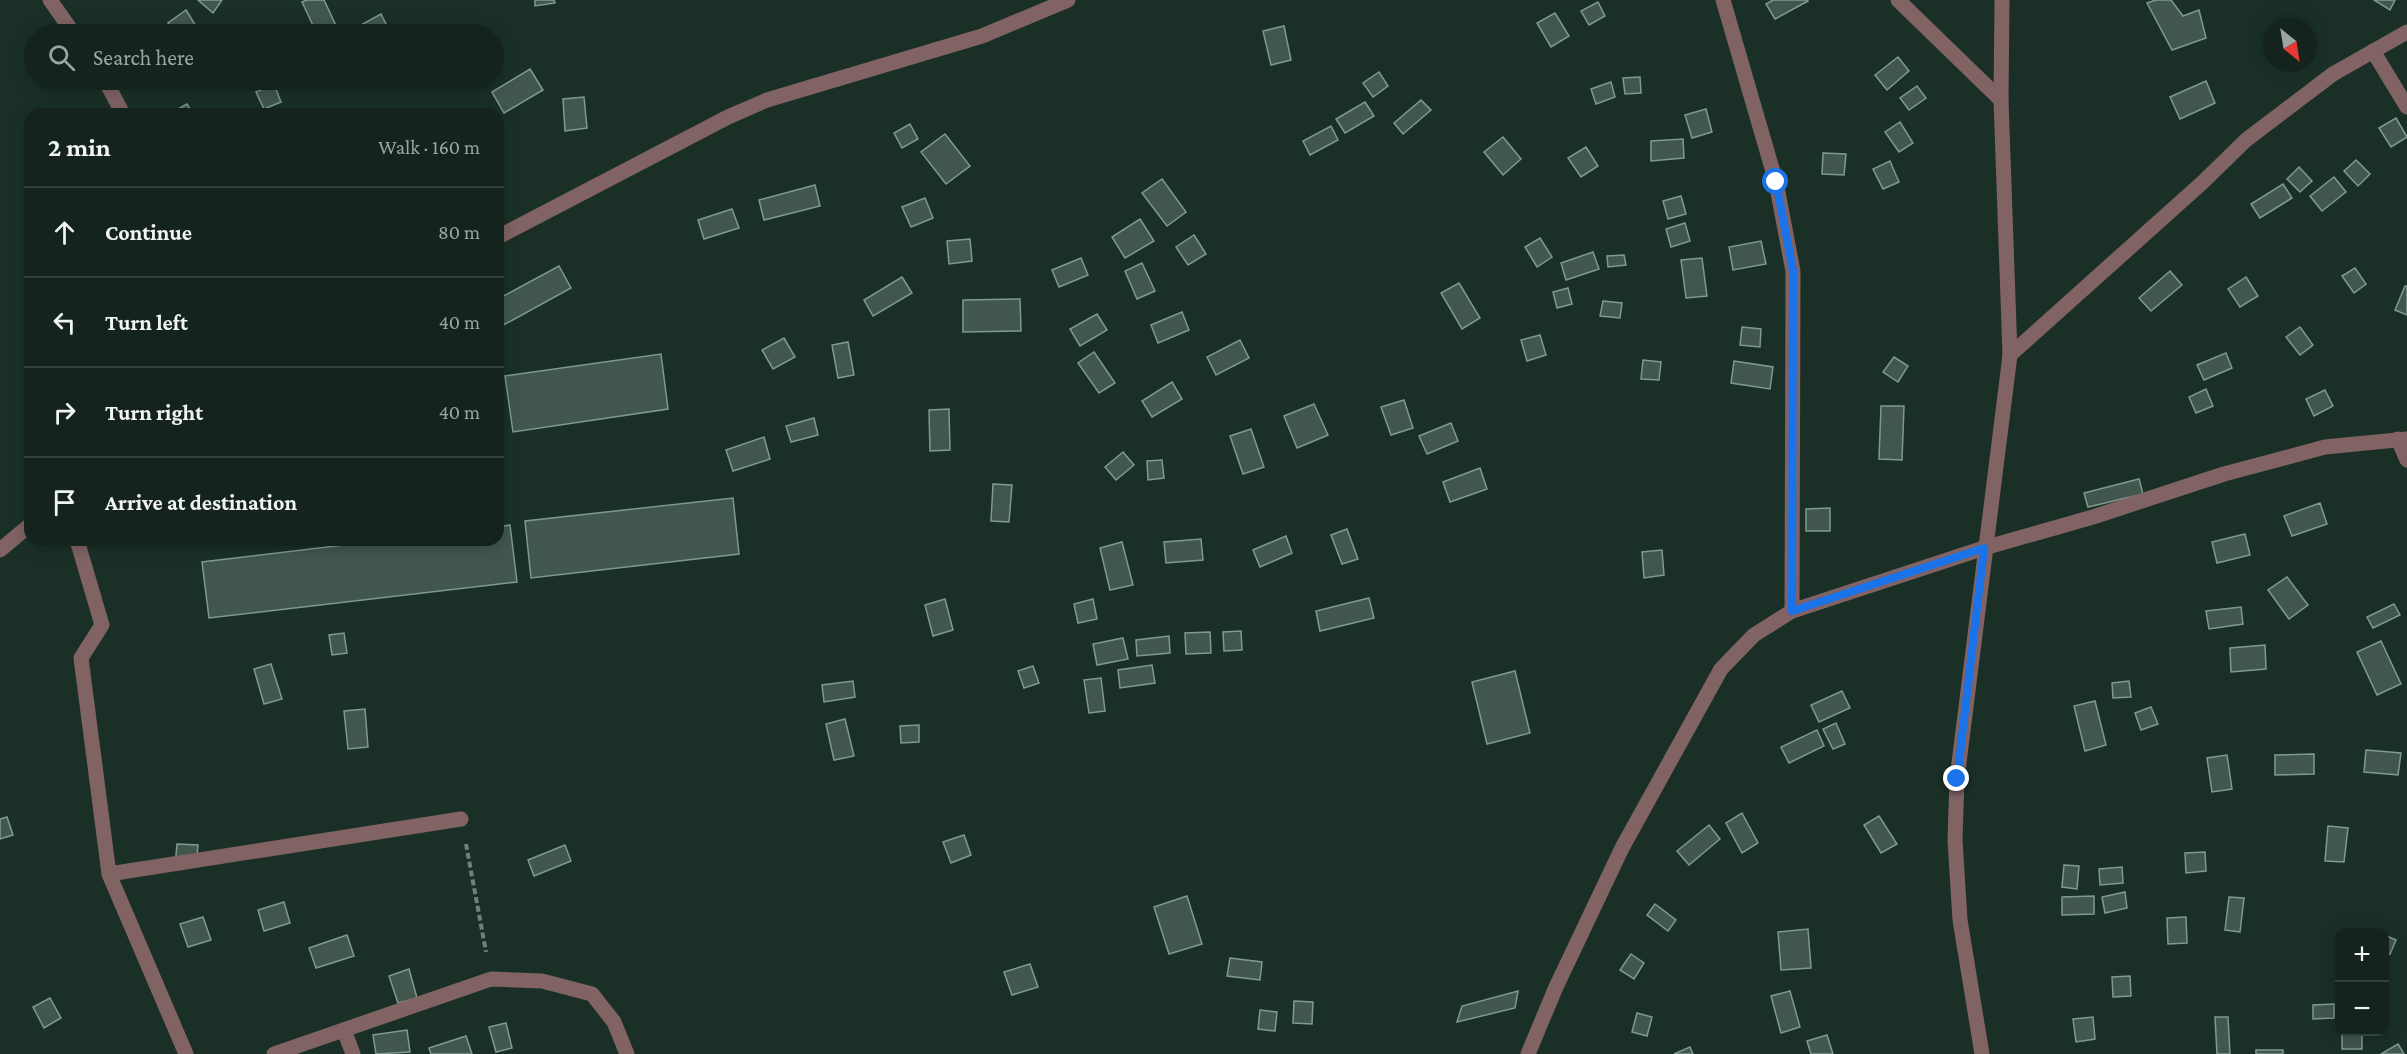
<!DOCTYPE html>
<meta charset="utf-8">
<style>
body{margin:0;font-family:"Crimson Pro",serif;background:#1d2c26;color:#f1f3f6}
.controls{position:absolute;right:18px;bottom:18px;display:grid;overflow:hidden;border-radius:12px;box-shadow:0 3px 15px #0003}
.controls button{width:54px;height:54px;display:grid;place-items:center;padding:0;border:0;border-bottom:2px solid #33413b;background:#14241d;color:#f1f3f6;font:30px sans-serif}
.compass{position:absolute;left:2263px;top:18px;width:54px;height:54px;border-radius:50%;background:#14241d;box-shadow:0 3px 15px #0003;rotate:150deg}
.stop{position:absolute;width:18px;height:18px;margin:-14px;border:4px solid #1a73e8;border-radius:50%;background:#fff}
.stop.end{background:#1a73e8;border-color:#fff;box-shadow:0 2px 6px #0008}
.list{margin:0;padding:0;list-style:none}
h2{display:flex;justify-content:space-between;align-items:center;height:78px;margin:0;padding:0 24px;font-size:26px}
h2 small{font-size:20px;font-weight:400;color:#9da4a4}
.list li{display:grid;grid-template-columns:39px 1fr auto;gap:18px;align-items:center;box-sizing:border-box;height:90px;padding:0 24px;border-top:2px solid #33413b}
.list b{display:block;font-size:22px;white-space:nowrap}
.list em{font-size:20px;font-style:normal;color:#9da4a4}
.icon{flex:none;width:33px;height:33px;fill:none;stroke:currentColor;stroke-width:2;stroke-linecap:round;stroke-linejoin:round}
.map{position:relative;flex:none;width:2407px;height:1054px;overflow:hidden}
.search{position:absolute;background:#14241d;box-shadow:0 3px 15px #0003;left:24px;top:24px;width:480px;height:66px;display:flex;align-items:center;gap:15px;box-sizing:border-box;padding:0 21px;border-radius:33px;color:#9da4a4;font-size:22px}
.panel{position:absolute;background:#14241d;box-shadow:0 3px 15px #0003;left:24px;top:108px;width:480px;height:438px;border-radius:18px}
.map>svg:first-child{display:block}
</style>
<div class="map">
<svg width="2407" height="1054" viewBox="0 0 2407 1054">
<rect width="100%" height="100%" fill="#1a3027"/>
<g fill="#41574d" stroke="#80998e" stroke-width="1.5">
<polygon points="198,0 222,0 213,13"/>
<polygon points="307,0 324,0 339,32 333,34 317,34 302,2"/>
<polygon points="535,0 554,0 555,3 535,6"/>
<polygon points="1773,0 1807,0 1808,1 1775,19 1766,4"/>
<polygon points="2156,0 2171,0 2183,16 2199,10 2206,38 2172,50 2147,3"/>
<polygon points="2374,0 2395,0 2390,10"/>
<polygon points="1598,2 1605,16 1589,25 1581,11"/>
<polygon points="186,10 196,26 185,34 177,34 168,23"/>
<polygon points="1555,13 1569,36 1551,47 1537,23"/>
<polygon points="381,14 391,34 364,34 359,26"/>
<polygon points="1284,26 1291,60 1271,65 1263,31"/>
<polygon points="1898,57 1909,71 1887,90 1875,75"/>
<polygon points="530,69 543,90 504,113 492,92"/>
<polygon points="1379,72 1388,86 1373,97 1363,83"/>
<polygon points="1640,77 1641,93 1625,94 1623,78"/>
<polygon points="2206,81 2215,103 2180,119 2170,97"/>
<polygon points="1611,82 1615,97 1596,104 1591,89"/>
<polygon points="274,84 281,102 264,109 256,92"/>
<polygon points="1917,86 1926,98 1909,110 1900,98"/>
<polygon points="584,97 587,128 565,131 563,99"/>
<polygon points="1421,100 1431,110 1403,134 1394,123"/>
<polygon points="1365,102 1374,116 1345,133 1336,119"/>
<polygon points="187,104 193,114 169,114"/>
<polygon points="1706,109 1712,132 1692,138 1685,115"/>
<polygon points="2396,118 2407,137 2391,147 2379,128"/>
<polygon points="1900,122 1913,143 1899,152 1885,132"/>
<polygon points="910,124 918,139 902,148 894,133"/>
<polygon points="1331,126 1338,140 1310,155 1303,141"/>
<polygon points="945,134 970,166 946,184 921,152"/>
<polygon points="1503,137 1521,159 1503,175 1484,152"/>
<polygon points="1683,139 1684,158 1651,161 1651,141"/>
<polygon points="1586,147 1598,166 1581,177 1568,158"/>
<polygon points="1823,153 1846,154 1844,175 1822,174"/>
<polygon points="2356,160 2370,174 2358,186 2344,171"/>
<polygon points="1890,161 1899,182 1883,189 1873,169"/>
<polygon points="2299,167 2312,181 2300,192 2287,179"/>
<polygon points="2334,177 2346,192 2322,211 2310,196"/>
<polygon points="1162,179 1186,212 1167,226 1142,193"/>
<polygon points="2283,184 2292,198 2260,218 2251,204"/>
<polygon points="815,185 820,206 764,220 759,200"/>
<polygon points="1681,196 1686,214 1668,219 1663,201"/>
<polygon points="925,198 933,218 911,227 902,207"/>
<polygon points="732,209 739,228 704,239 698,220"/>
<polygon points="1140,219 1154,241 1125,258 1112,237"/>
<polygon points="1685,223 1690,241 1671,247 1666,229"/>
<polygon points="1194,235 1206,254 1188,265 1176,247"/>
<polygon points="1540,238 1552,257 1537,267 1525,247"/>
<polygon points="970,239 972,261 949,264 947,241"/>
<polygon points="1761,241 1766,264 1733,270 1729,247"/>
<polygon points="1593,252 1599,269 1566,280 1561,263"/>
<polygon points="1624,255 1626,265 1608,267 1607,256"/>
<polygon points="1081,258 1088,275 1059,287 1052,270"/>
<polygon points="1702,258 1707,296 1686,298 1681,260"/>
<polygon points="1142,263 1155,291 1137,299 1125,271"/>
<polygon points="559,266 571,288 498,328 498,299"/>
<polygon points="2355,268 2366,284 2354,293 2342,276"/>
<polygon points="2170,271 2182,285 2151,311 2139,298"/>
<polygon points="902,277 912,293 873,316 864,300"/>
<polygon points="2246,277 2258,296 2240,307 2228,289"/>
<polygon points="1459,283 1480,318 1462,329 1441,293"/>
<polygon points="2405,286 2407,286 2407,315 2395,310"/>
<polygon points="1568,288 1572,304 1557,308 1553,292"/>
<polygon points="1020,299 1021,331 963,332 963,300"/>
<polygon points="1603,301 1622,303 1620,318 1600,316"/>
<polygon points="1182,312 1189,330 1158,343 1151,325"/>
<polygon points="1097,314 1107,330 1080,346 1070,329"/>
<polygon points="1742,327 1761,329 1760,347 1740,345"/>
<polygon points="2300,327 2313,345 2300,355 2286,337"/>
<polygon points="1540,335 1546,355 1527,361 1521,340"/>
<polygon points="784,338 795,357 773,369 762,350"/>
<polygon points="1240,340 1249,358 1216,375 1207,357"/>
<polygon points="848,342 854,375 838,378 832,345"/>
<polygon points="1094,352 1115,383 1099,393 1078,363"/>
<polygon points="2226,353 2232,368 2204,380 2197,365"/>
<polygon points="661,354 668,409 513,432 505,376"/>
<polygon points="1894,357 1908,366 1898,382 1883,372"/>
<polygon points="1643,360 1661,362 1659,380 1641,379"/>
<polygon points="1734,361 1773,367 1770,389 1731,383"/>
<polygon points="1172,382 1182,399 1152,417 1142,401"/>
<polygon points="2206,389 2213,406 2196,413 2189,397"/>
<polygon points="2325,390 2333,406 2314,416 2306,399"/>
<polygon points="1404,400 1413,428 1391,435 1381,407"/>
<polygon points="1314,404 1328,435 1297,448 1284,416"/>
<polygon points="1881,406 1904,406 1902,460 1879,459"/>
<polygon points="949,409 950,450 930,451 929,410"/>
<polygon points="814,418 818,435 791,442 786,426"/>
<polygon points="1451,423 1458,441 1427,454 1419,436"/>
<polygon points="1251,429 1264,467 1243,474 1230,436"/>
<polygon points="764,437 770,459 733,471 726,450"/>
<polygon points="1123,452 1134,465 1116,480 1105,467"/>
<polygon points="1162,460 1164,478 1148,480 1147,461"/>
<polygon points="1480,468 1487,489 1450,502 1443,482"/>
<polygon points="2139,479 2143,494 2088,507 2084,493"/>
<polygon points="993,484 1012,485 1009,522 991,521"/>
<polygon points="733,498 739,554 531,578 525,521"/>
<polygon points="2320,503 2327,524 2292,536 2284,516"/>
<polygon points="1830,508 1830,531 1806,531 1806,509"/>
<polygon points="510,525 517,582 209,618 202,562 386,540 498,540 498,527"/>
<polygon points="1347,529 1358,559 1342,564 1331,535"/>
<polygon points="2245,534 2250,555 2217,563 2212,542"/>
<polygon points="1286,536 1292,553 1260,567 1253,550"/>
<polygon points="1201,539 1203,560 1166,563 1164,542"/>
<polygon points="1122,542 1133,585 1110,590 1100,548"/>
<polygon points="1662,550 1664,575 1644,578 1642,552"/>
<polygon points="2287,577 2308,605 2289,619 2268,590"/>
<polygon points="1369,598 1374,618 1320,631 1316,611"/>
<polygon points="945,599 953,630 933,636 925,605"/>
<polygon points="1093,599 1097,619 1078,623 1074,604"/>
<polygon points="2394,604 2400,615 2373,628 2367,617"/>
<polygon points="2241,607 2243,624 2209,629 2206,611"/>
<polygon points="1241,631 1242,650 1224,651 1223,632"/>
<polygon points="1210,632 1211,653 1186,654 1185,633"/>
<polygon points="344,633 347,653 332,655 329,635"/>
<polygon points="1169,636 1170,653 1137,656 1136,640"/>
<polygon points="1123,638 1128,659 1097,665 1093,644"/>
<polygon points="2381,641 2401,684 2377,695 2357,652"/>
<polygon points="2265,645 2266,669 2231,672 2230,648"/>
<polygon points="271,664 282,699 264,704 254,669"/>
<polygon points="1152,665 1155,683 1120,688 1118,670"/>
<polygon points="1033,666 1039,683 1024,688 1018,671"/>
<polygon points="1515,671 1530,733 1487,744 1472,682"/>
<polygon points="1101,678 1105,711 1089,713 1084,680"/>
<polygon points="853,681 855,697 824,702 822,685"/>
<polygon points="2129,681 2131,697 2113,698 2112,683"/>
<polygon points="1842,691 1850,708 1819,722 1811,705"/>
<polygon points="2095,701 2106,745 2085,751 2074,706"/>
<polygon points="2151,707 2158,724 2141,730 2135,713"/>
<polygon points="365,709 368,747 348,749 344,711"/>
<polygon points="845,719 854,756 834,760 826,724"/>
<polygon points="1836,723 1845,744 1833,749 1823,729"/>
<polygon points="919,725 919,742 901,743 900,726"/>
<polygon points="1817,730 1824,746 1789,763 1781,747"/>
<polygon points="2366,750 2401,753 2398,775 2364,772"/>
<polygon points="2314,754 2314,774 2275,775 2275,755"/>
<polygon points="2227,755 2232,789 2212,792 2207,758"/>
<polygon points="1742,813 1758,843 1742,853 1726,823"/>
<polygon points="1879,816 1897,844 1881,853 1864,825"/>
<polygon points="7,817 13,835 0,839 0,819"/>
<polygon points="1709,825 1720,839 1689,865 1677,851"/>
<polygon points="2328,826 2348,828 2344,862 2325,861"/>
<polygon points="964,835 971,855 951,863 943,842"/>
<polygon points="177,844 198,845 196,867 175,866"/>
<polygon points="565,845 571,861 534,876 528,860"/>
<polygon points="2205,852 2206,871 2186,873 2185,853"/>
<polygon points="2064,865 2079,866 2077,889 2062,887"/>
<polygon points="2122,867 2123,883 2100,885 2099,869"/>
<polygon points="2125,892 2127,908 2105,913 2102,897"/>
<polygon points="1187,896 1202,944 1169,954 1154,907"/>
<polygon points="2094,896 2094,914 2062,915 2062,897"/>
<polygon points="2229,897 2244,898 2240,932 2225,930"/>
<polygon points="284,902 290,923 264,931 258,910"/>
<polygon points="1655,904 1676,920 1668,931 1647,915"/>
<polygon points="203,917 211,940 188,947 180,924"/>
<polygon points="2186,917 2187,943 2168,944 2167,918"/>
<polygon points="1808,929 1811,968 1781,970 1778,932"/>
<polygon points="347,935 354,956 316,968 309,948"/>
<polygon points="2384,935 2396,940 2390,954 2384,952"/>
<polygon points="1631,954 1644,963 1634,979 1620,970"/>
<polygon points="1230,958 1262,962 1260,980 1227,976"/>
<rect x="2384" y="960" width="2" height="22"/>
<polygon points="1030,964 1038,987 1012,995 1004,972"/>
<polygon points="409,969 417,998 398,1003 389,976"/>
<polygon points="2130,976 2131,996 2113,997 2112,977"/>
<polygon points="1518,991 1515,1008 1457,1022 1462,1006"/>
<polygon points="1790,991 1800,1027 1781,1033 1771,996"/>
<polygon points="50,998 61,1018 44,1028 33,1007"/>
<polygon points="1294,1001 1313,1002 1312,1024 1293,1023"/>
<polygon points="2334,1004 2334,1018 2313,1019 2313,1005"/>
<polygon points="1260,1010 1277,1012 1275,1031 1258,1029"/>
<polygon points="1637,1013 1652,1017 1647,1036 1632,1032"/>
<polygon points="2093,1017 2095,1039 2076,1042 2073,1019"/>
<polygon points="2215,1017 2228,1017 2230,1054 2217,1054"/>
<polygon points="506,1023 512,1048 496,1052 489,1027"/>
<polygon points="407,1030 410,1052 376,1054 373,1035"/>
<rect x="2342" y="1032" width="20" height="17"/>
<polygon points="1827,1035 1833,1054 1811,1054 1807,1041"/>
<polygon points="466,1036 472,1054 431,1054 429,1048"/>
<polygon points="2398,1044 2404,1054 2381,1054"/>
<polygon points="1690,1047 1693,1054 1674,1054"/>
<rect x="2256" y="1050" width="27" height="4"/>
</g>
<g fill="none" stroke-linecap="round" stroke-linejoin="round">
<polyline stroke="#6f8179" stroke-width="4" stroke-dasharray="6 3" stroke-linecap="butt" points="466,844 486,952"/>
<g stroke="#816364" stroke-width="15">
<polyline points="50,0 74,34"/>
<polyline points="1723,0 1776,182 1793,271 1792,611"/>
<polyline points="1898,0 2001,100"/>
<polyline points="2373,51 2407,107"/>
<polyline points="105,80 123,114"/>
<polyline points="498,237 728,117 767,100 982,36 1068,0"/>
<polyline points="2010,355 2203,182 2246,140 2333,74 2407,32"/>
<polyline points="2398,439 2407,460"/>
<polyline points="77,540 102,625 81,658 109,874 461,819"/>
<polyline points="0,550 30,525"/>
<polyline points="109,874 186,1054"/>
<polyline points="344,1030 353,1054"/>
<polyline points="274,1054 491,979 542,981 592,994 614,1022 627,1054"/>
<polyline points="1528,1054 1556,987 1622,848 1721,669 1754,635 1792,611 1984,548 2093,517 2224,474 2325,447 2407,439"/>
<polyline points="1982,1054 1960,920 1955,840 1957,779 2010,355 2001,100 2002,0"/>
</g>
</g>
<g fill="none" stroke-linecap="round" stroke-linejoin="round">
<polyline stroke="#1a73e8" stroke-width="8" points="1776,182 1793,271 1792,611 1984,548 1957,779"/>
</g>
</svg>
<div class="controls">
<button>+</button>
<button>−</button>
</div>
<svg class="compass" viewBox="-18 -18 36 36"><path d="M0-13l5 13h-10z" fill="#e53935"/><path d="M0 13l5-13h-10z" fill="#9da4a4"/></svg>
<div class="stop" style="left:1776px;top:182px"></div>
<div class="stop end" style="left:1957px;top:779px"></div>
<div class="search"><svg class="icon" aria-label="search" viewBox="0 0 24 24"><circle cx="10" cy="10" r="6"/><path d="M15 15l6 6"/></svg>Search here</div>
<section class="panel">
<h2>2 min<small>Walk · 160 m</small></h2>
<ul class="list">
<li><svg class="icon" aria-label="ahead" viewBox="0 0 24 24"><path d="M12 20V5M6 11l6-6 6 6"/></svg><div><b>Continue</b></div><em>80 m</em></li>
<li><svg class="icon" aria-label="left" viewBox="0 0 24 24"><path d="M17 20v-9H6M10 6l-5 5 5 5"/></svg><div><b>Turn left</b></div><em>40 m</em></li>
<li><svg class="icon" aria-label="right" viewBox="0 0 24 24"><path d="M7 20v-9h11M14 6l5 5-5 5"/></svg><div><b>Turn right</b></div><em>40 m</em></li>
<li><svg class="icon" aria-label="arrive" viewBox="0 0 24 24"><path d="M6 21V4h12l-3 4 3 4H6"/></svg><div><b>Arrive at destination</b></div></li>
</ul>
</section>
</div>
